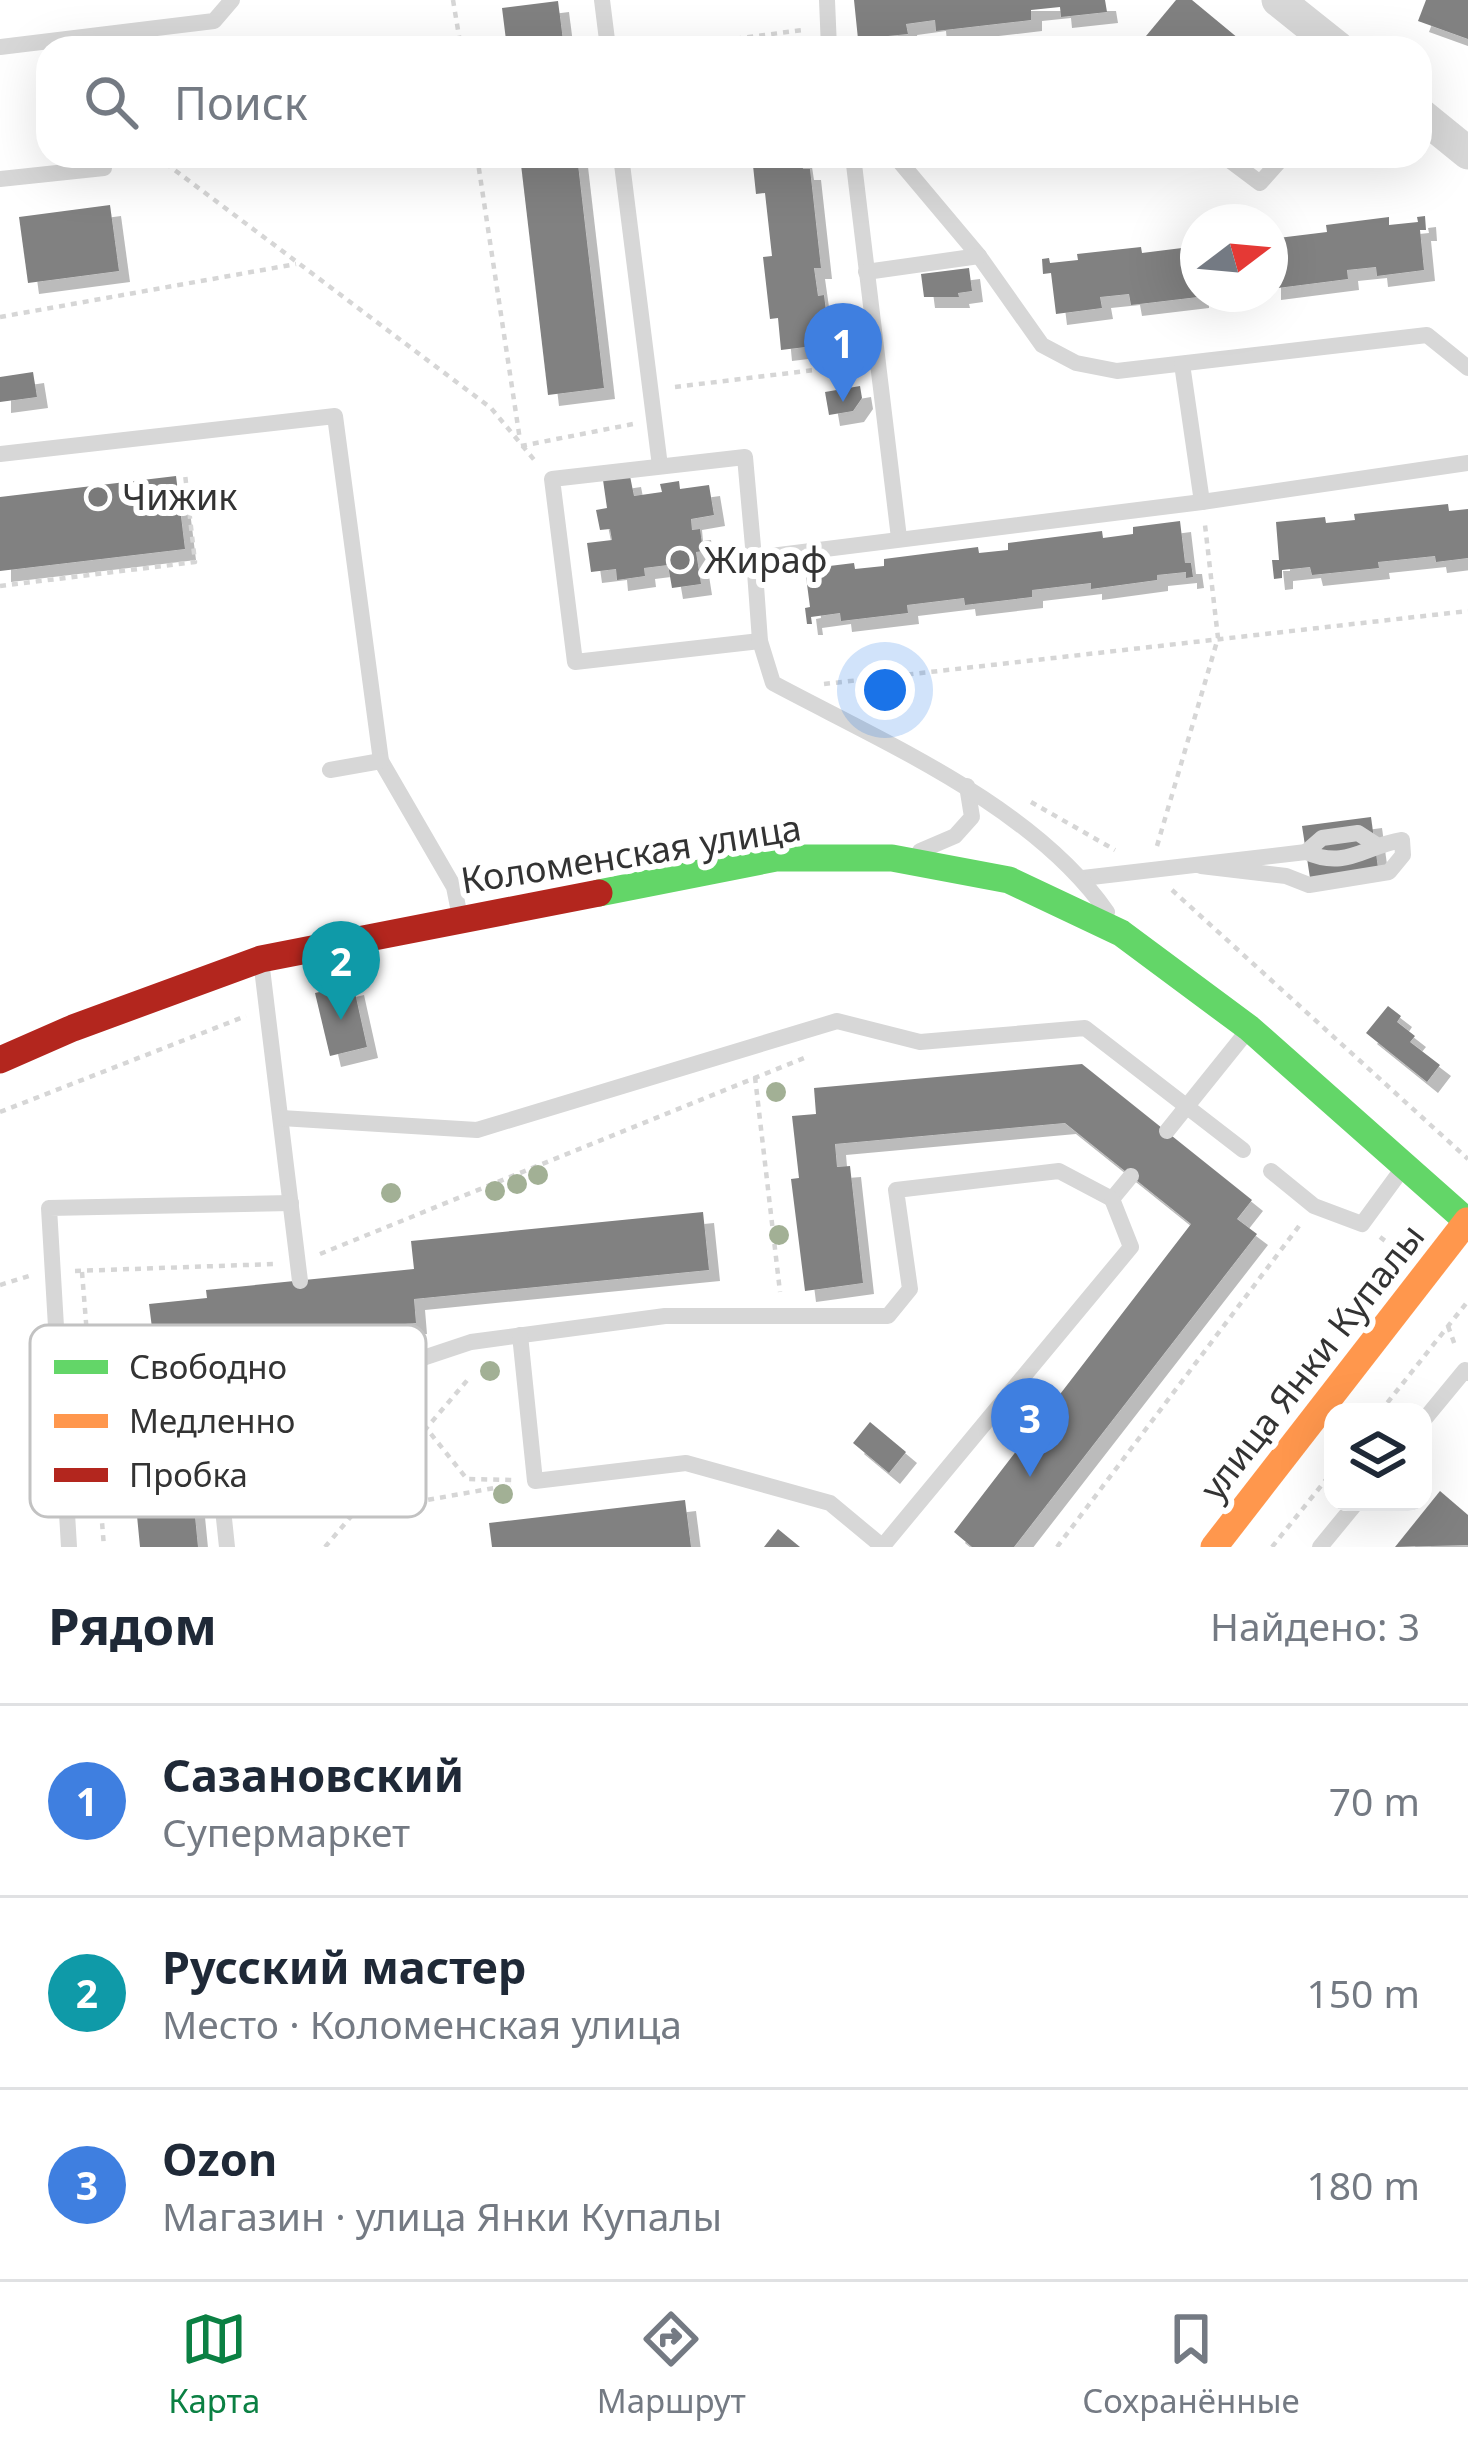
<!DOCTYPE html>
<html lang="ru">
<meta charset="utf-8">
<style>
body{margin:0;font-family:"Noto Sans",sans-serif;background:#f6f6f7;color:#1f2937}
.controls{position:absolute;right:36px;bottom:36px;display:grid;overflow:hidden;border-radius:24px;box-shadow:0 12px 48px #0002}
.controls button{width:108px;height:108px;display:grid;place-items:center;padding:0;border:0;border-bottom:3px solid #e0e1e3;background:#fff;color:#1f2937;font:60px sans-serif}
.compass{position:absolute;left:1180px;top:204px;width:108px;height:108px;border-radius:50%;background:#fff;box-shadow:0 12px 48px #0002;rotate:74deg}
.you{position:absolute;left:885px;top:690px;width:42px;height:42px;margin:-30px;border:9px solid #fff;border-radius:50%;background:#1a73e8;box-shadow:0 0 0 18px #1a73e833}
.badge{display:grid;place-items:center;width:78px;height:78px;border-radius:50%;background:#0b8043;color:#fff;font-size:39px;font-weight:700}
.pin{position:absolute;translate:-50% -99px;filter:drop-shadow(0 3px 6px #0008)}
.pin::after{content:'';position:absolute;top:63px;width:42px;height:36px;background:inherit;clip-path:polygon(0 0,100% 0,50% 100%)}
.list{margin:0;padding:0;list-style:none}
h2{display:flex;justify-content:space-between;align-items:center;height:156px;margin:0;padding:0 48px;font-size:51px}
h2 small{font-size:39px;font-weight:400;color:#747a83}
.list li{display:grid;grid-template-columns:78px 1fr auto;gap:36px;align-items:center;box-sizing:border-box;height:192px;padding:0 48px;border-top:3px solid #e0e1e3}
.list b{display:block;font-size:45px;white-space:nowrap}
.list p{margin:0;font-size:39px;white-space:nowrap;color:#747a83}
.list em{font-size:39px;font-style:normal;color:#747a83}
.icon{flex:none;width:66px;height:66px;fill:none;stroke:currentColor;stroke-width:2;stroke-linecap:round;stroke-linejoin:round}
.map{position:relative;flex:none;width:1468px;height:1547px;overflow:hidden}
.search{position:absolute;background:#fff;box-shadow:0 12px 48px #0002;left:36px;right:36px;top:36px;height:132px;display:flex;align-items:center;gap:30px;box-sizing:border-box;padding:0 42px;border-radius:36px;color:#747a83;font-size:45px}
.sheet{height:732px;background:#fff}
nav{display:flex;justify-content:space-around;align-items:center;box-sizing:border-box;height:168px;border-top:3px solid #e0e1e3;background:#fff;font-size:33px;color:#747a83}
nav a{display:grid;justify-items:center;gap:6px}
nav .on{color:#0b8043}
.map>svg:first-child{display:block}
</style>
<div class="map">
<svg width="1468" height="1547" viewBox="0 0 1468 1547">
<defs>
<filter id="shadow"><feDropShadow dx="11" dy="11" stdDeviation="0" flood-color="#0004"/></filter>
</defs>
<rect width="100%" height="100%" fill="#fff"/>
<g fill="#818181" filter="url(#shadow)">
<polygon points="854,0 1105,0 1107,12 1061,17 1060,7 1031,10 1031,20 936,31 935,20 906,24 908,34 858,39"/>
<polygon points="1176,0 1192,0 1250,48 1161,48 1146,36"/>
<polygon points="1426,0 1468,0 1468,39 1418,21"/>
<polygon points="558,1 564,48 507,48 502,8"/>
<polygon points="520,156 577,156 604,388 548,395"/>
<polygon points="752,156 801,156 803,169 810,169 821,268 814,268 818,296 824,295 830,344 781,350 778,318 770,319 763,257 772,256 765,193 756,194"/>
<polygon points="110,205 119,271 28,283 19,217"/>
<polygon points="1425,216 1426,230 1420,230 1424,270 1377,276 1376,267 1347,270 1348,279 1270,289 1270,239 1327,232 1326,225 1389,217 1389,225 1418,222 1417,217"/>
<polygon points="1198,246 1198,297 1131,305 1129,294 1100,297 1102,308 1056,314 1051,273 1043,274 1042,259 1049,258 1050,263 1078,260 1077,254 1141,247 1142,253"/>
<polygon points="969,268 972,291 958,293 959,297 924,297 921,274"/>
<polygon points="33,372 37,397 0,402 0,377"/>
<polygon points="860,386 862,398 853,411 829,415 825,392"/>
<polygon points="176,476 185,549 0,571 0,497"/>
<polygon points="630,476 634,496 662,492 660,484 679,481 680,489 709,485 714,515 691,519 692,530 700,529 703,551 696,552 701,584 672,588 668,565 644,568 645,576 617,580 616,569 591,572 587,543 612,540 610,529 600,530 596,510 607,508 603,480"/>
<polygon points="1448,504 1449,511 1468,509 1468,558 1436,562 1435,556 1378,562 1379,568 1312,575 1310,567 1282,570 1282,578 1274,579 1272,560 1279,560 1276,522 1325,517 1326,523 1355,520 1354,514"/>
<polygon points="1180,521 1185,563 1191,563 1193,577 1186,578 1186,572 1157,575 1157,580 1091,589 1091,583 1032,590 1032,597 965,605 964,598 907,605 908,613 841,621 840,613 811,617 812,624 807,624 805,608 810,607 805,569 854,563 855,569 884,566 884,559 978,547 979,553 1008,550 1008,543 1102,531 1103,538 1133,534 1133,527"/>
<polygon points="1371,817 1378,868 1310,878 1302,826"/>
<polygon points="353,984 367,1047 330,1056 315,993"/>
<polygon points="1388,1006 1401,1016 1397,1022 1415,1036 1410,1042 1440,1065 1427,1082 1366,1033"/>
<polygon points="1082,1064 1252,1200 1237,1219 1257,1234 1014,1547 972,1547 954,1532 1191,1224 1065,1123 835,1144 837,1167 850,1166 863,1283 805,1291 791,1179 799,1178 792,1116 816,1114 814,1088"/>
<polygon points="703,1212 709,1270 414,1299 416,1323 223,1341 224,1355 167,1361 169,1384 182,1383 198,1547 140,1547 125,1390 133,1390 127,1330 152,1328 149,1304 207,1298 206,1290 414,1269 411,1241"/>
<polygon points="870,1422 906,1452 889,1473 853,1443"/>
<polygon points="1440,1491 1468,1515 1468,1545 1395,1547"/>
<polygon points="685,1500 691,1547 492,1547 489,1523"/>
<polygon points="778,1529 800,1547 764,1547"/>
</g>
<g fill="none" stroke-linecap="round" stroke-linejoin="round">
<g stroke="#d6d6d6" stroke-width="4.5" stroke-dasharray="6 6" stroke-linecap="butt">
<polyline points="453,0 461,48"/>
<polyline points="664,48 803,30"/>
<polyline points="156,156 491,408 536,462"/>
<polyline points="477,156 520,440"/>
<polyline points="0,317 296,264"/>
<polyline points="675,387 855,365"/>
<polyline points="521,446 633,424"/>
<polyline points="0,586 195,562 185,474"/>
<polyline points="824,684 1468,611"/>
<polyline points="1031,802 1115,850"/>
<polyline points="1157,846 1218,638 1205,525"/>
<polyline points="1172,890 1468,1159"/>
<polyline points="755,1077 780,1292"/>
<polyline points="0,1112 246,1016"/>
<polyline points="1380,1237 1400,1252"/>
<polyline points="320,1254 804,1058"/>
<polyline points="75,1271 274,1264"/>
<polyline points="82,1272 104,1547"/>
<polyline points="0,1285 29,1276"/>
<polyline points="1448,1326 1456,1348"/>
<polyline points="388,1392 427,1429 467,1479 512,1480"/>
<polyline points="1380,1412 1468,1301"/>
<polyline points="354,1513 470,1377"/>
<polyline points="325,1547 354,1513 511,1485"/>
<polyline points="1057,1547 1299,1226"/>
<polyline points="1272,1547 1333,1471"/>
</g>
<g stroke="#d7d7d7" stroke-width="16">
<polyline points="602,0 608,48"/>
<polyline points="827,0 829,48"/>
<polyline points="0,47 214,21 232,0"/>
<polyline points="621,156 660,466"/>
<polyline points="853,156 899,538"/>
<polyline points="895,156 979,256 1042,345 1076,363 1117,371 1427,335 1468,368"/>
<polyline points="1224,156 1260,183 1284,156"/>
<polyline points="0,179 104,168 102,156"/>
<polyline points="866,272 979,256"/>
<polyline points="1182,364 1202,502"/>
<polyline points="0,454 335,416 381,761 454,887 460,917"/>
<polyline points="754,558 745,457 552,479 575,662 760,641"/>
<polyline points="330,770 381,761"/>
<polyline points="920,851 955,836 972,817 967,786"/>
<polyline points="1306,852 1322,838 1358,833 1375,844"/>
<path d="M 1083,878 L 1306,852 C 1346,870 1364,846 1402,840 L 1403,855 L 1389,872 L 1309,885 L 1286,876 L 1201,866"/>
<path d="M 1107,912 C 1033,806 885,743 773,683 L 760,641 L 754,558 L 1202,502 L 1468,463"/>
<polyline points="261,960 300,1281"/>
<polyline points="281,1118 477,1130 837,1021 920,1042 1085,1028 1243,1150"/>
<polyline points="1167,1131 1249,1029"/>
<polyline points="1271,1171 1314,1206 1362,1224 1403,1168"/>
<polyline points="304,1333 308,1375 387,1370 471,1342 665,1316 888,1316 910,1289 896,1190 1059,1171 1112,1199 1131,1176"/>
<polyline points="520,1335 535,1481 686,1463 830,1503 883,1547"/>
<polyline points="1423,1421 1465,1370 1468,1373"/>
<polyline points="69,1547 49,1208 291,1203"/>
<polyline points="227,1547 210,1386 308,1375"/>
<polyline points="882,1547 1131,1247 1112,1199"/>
<polyline points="1320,1547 1357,1502"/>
</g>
<g stroke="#d7d7d7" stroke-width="33">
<polyline points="1278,0 1338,48"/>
<polyline points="1420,114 1468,153"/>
</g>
<polyline stroke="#63d668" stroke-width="27" points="599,893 776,858 892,858 1009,880 1121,933 1249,1028 1468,1222"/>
<polyline stroke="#ff974d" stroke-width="27" points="1214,1547 1467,1221"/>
<polyline stroke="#b3261e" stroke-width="27" points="0,1060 73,1028 261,959 599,893"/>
</g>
<g fill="#a2b095">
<circle cx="776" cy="1092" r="10"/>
<circle cx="538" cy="1175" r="10"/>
<circle cx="517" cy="1184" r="10"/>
<circle cx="495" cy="1191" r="10"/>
<circle cx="391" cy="1193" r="10"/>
<circle cx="779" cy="1235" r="10"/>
<circle cx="490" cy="1371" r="10"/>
<circle cx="503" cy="1494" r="10"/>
</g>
<g fill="#7a7a7a" stroke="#fff" stroke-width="4.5">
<circle cx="98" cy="497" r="12"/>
<circle cx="680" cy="560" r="12"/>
</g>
<g text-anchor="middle" stroke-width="12" stroke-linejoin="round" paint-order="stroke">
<g font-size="36" fill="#333" stroke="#fff" text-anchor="start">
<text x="122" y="510">Чижик</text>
<text x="704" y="573">Жираф</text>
</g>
<g font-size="36" fill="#333" stroke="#fff">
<text transform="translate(631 854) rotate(-9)" y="13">Коломенская улица</text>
<text transform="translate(1312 1362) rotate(-52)" y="13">улица Янки Купалы</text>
</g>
</g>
<rect x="30" y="1325" width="396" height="192" rx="18" fill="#fff" stroke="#c2c2c2" stroke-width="3"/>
<rect x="54" y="1360" width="54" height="14" fill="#63d668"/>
<rect x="54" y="1414" width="54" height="14" fill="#ff974d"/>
<rect x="54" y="1468" width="54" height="14" fill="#b3261e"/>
<g font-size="33" fill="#333">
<text x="129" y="1379">Свободно</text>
<text x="129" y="1433">Медленно</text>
<text x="129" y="1487">Пробка</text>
</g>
</svg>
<div class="controls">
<button><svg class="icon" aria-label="layers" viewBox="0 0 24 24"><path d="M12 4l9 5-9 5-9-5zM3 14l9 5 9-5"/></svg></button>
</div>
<svg class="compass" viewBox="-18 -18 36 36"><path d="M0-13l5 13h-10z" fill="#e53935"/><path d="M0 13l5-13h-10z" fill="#747a83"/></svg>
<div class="you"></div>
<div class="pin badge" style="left:843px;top:402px;background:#3f7fe0">1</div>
<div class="pin badge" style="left:341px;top:1020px;background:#0f9aa8">2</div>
<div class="pin badge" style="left:1030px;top:1477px;background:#3f7fe0">3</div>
<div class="search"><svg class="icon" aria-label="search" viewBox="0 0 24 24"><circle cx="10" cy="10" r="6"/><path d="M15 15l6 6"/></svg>Поиск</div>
</div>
<section class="sheet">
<h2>Рядом<small>Найдено: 3</small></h2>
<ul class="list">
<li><span class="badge" style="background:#3f7fe0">1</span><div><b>Сазановский</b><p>Супермаркет</p></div><em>70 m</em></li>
<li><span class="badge" style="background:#0f9aa8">2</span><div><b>Русский мастер</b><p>Место · Коломенская улица</p></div><em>150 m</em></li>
<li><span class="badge" style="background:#3f7fe0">3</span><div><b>Ozon</b><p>Магазин · улица Янки Купалы</p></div><em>180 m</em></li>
</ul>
</section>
<nav>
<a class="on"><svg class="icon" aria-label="map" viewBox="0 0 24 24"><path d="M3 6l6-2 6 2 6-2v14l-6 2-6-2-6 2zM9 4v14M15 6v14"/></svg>Карта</a>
<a><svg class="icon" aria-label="directions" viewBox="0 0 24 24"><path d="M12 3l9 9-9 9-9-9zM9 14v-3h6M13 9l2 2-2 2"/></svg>Маршрут</a>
<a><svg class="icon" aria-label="saved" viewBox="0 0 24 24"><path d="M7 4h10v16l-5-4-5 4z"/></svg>Сохранённые</a>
</nav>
